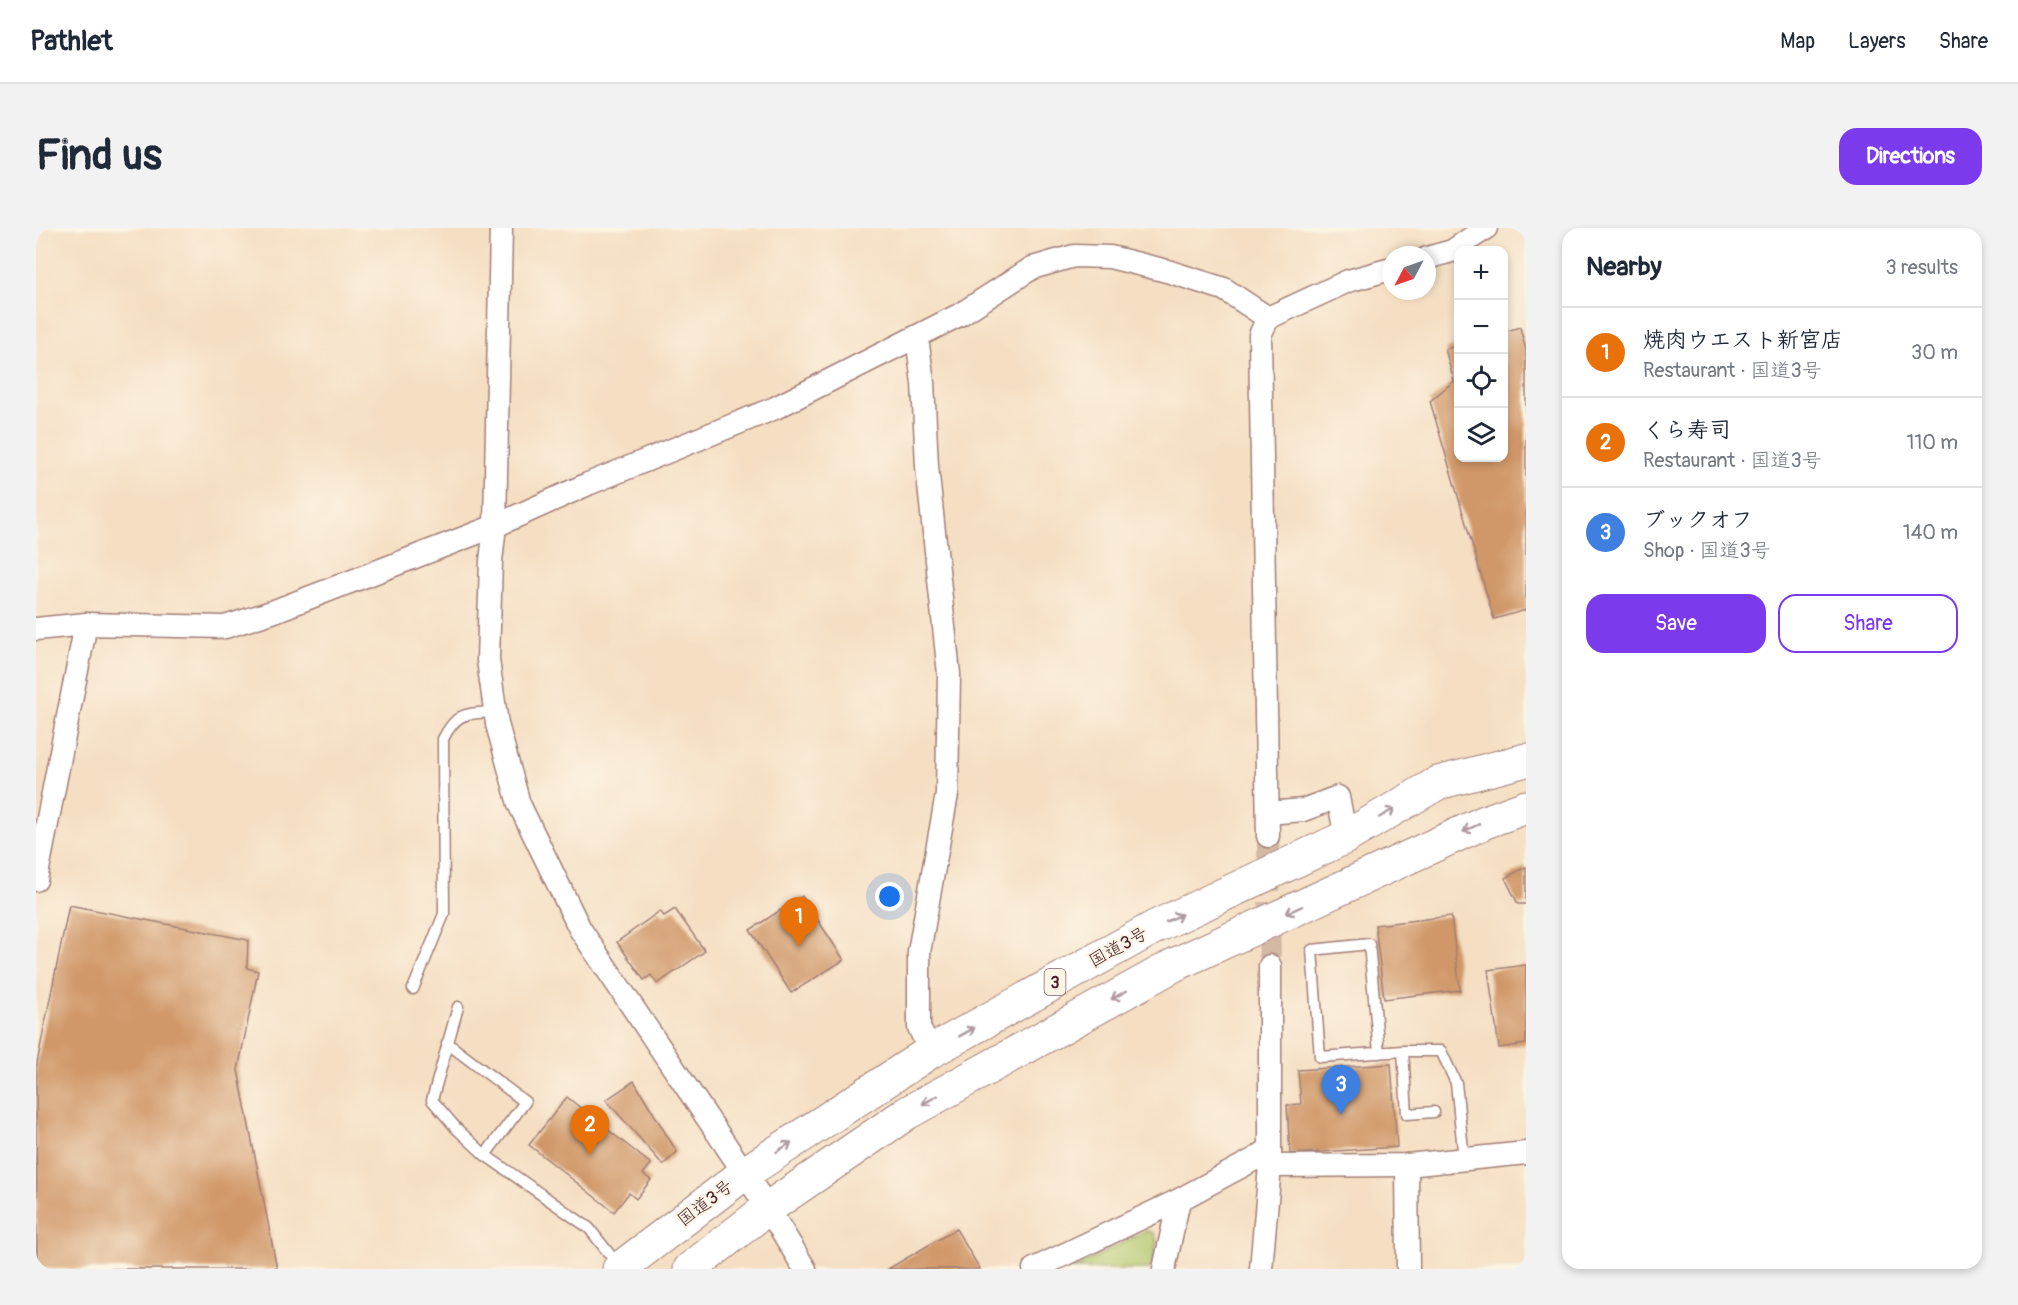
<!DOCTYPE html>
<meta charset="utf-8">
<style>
body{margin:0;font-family:Pangolin,"Klee One",sans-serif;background:#f2f2f3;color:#1f2937}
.controls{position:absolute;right:18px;top:18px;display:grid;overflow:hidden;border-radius:12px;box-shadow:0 3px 9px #0003}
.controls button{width:54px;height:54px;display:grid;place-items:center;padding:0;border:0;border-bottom:2px solid #e0e1e3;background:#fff;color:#1f2937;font:30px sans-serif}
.compass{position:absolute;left:1346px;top:18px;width:54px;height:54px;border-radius:50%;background:#fff;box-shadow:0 3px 9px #0003;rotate:229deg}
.you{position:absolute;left:854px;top:669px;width:21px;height:21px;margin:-15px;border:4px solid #fff;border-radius:50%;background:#1a73e8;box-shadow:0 0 0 9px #1a73e833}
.badge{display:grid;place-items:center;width:39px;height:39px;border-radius:50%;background:#7c3aed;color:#fff;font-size:20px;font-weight:700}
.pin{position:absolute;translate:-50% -50px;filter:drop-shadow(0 2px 3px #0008)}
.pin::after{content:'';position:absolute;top:32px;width:21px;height:18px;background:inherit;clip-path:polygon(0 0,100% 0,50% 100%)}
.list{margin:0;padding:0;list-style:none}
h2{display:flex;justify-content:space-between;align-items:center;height:78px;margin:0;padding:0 24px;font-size:26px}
h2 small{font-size:20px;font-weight:400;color:#747a83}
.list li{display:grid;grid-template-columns:39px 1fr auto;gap:18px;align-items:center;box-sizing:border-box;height:90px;padding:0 24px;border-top:2px solid #e0e1e3}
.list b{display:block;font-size:22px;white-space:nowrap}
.list p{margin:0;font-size:20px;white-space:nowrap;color:#747a83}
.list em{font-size:20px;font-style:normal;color:#747a83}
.actions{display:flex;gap:12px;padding:18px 24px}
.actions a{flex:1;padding:14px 0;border:2px solid #7c3aed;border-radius:18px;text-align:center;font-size:21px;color:#7c3aed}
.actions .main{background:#7c3aed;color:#fff}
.icon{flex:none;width:33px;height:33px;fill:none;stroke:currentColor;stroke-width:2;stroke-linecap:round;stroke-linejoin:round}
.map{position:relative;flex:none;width:1490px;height:1041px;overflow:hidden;border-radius:18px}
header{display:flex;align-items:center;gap:36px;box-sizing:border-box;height:84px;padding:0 30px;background:#fff;border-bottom:2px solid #e0e1e3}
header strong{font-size:28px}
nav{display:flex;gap:33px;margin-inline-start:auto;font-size:21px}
.intro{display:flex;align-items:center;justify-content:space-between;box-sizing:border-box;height:144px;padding:0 36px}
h1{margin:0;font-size:42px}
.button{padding:15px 27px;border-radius:18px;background:#7c3aed;color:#fff;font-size:21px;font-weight:700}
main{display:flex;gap:36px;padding:0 36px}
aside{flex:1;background:#fff;border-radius:18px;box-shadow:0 3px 9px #0003}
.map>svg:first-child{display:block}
</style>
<header>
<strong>Pathlet</strong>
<nav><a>Map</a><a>Layers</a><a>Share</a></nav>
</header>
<div class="intro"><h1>Find us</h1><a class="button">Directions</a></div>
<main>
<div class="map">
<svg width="1490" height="1041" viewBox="0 0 1490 1041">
<rect width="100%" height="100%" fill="#fcf5e5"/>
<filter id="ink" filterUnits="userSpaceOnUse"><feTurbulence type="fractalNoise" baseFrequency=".0167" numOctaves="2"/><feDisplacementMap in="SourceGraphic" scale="12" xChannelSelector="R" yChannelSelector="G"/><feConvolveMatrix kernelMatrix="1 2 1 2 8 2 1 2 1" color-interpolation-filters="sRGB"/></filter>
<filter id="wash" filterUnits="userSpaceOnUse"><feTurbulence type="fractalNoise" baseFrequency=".008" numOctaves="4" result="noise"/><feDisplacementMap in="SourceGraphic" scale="24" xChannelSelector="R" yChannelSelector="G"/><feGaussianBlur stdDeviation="1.35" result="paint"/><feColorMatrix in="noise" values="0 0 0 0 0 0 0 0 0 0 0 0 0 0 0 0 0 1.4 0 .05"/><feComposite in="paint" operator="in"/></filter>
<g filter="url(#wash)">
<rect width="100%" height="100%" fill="#f5dec2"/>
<polygon fill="#b3c86d" stroke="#7e744c" stroke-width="1.5" points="1110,1003 1118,1005 1121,1013 1115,1041 1036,1041"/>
<g id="blocks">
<g fill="#d09767">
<polygon points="1484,99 1490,122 1490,382 1458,391 1394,173 1418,153 1409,121 1422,117 1422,230 1468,230 1468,104"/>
<polygon points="1490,639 1490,676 1482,676 1469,650"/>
<polygon points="766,668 808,732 755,765 714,702"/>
<polygon points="33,677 212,712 211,740 222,743 202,842 241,1041 1,1041 0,840"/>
<polygon points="639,681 669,723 621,756 615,747 608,752 581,714 624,683 628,688"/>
<polygon points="1415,688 1424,762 1348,771 1339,697"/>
<polygon points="1490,737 1490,816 1463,820 1452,742"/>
<polygon points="1355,836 1361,919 1254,926 1251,877 1265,876 1262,842"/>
<polygon points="598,853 641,924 627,937 570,872"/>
<polygon points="531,869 615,936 607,946 615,952 600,971 593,965 578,984 493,917"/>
<polygon points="920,1001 944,1041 852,1041"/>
</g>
</g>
</g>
<g filter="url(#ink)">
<use href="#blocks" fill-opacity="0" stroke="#a07e76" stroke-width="1.5"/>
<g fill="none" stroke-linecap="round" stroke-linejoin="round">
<polyline stroke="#d3b8a4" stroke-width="22" stroke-dasharray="22 11" stroke-linecap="butt" points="1232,608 1234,738"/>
<defs>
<g id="service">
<path d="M 377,761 L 408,686 L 407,511 C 421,483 430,486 459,484"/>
<polyline points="422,779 396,872 420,900 449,927 553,1000 582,1037"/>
<polyline points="411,815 489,874 449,927"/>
<polyline points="1367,823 1371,886 1398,884"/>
<polyline points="1343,825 1333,716 1276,722 1284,829 1367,823 1405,823 1420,855 1428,931"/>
</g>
<g id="minor">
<polyline points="465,0 459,298 455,333 452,432 461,496 483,576 544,701 732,980 769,1041"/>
<polyline points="1391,30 1416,23 1450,0"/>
<polyline points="881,109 887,155 891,238 913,446 911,566 883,724 883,799 894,824"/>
<polyline points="0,401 50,396 189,399 236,384 459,298 552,256 739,180 925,86 996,40 1038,28 1074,29 1131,43 1188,61 1232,90"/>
<polyline points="1232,585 1267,582 1302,569 1310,609"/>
<polyline points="1232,608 1224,107 1232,90 1312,53 1355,41"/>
<polyline points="0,652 50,396"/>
<polyline points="1371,937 1372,1041"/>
<polyline points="1234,938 1371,937 1490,925"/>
<polyline points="998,1041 1143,972 1219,931 1234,921"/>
<polyline points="1128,1041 1143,972"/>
<polyline points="1225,1041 1234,938 1234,738"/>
</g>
<g id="trunk">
<polyline points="583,1041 709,945 894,824 1119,699 1310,609 1402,555 1490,532"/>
<polyline points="654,1041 732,980 871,885 1138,737 1449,594 1490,579"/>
</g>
</defs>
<use href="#service" stroke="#a07e76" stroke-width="13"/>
<use href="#minor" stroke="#a07e76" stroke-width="25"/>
<use href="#trunk" stroke="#a07e76" stroke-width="35"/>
<use href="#service" stroke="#fff" stroke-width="10"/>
<use href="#minor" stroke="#fff" stroke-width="22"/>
<use href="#trunk" stroke="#fff" stroke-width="33"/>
</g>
<defs><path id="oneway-shaft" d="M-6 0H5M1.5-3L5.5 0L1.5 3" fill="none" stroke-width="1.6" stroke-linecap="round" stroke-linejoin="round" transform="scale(1.5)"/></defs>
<g stroke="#ae9aa0">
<use href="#oneway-shaft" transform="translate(1351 585) rotate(-30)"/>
<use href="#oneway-shaft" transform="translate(1435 600) rotate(155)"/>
<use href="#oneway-shaft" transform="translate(1258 682) rotate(155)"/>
<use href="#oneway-shaft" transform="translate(1138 690) rotate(-25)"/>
<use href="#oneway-shaft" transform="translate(1083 767) rotate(151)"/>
<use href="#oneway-shaft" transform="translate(931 804) rotate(-29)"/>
<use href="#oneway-shaft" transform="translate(894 872) rotate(151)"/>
<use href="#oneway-shaft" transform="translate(748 919) rotate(-33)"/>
</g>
</g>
<g text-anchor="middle" stroke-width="4.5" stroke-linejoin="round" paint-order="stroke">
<rect fill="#fcf5e5" stroke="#7f5f63" stroke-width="1.5" x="1008.5" y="741" width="21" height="26" rx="4.5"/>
<g font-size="16" font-weight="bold" fill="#4a1f2b">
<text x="1019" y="760">3</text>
</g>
<g font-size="18" fill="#4a1f2b" stroke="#fcf5e5">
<text transform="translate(1082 719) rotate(-29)" y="6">国道3号</text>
<text transform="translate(669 975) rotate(-37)" y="6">国道3号</text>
</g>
</g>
</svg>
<div class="controls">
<button>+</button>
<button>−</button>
<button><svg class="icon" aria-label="locate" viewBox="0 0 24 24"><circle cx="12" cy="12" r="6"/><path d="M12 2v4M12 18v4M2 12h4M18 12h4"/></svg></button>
<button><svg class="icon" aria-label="layers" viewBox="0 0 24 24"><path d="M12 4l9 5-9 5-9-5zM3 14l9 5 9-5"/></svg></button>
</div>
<svg class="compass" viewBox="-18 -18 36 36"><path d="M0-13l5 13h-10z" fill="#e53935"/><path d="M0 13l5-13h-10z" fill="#747a83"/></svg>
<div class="you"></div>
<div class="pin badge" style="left:763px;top:719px;background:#e8710a">1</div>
<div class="pin badge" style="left:554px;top:927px;background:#e8710a">2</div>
<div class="pin badge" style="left:1305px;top:887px;background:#3f7fe0">3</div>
</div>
<aside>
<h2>Nearby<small>3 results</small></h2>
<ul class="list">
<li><span class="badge" style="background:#e8710a">1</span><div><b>焼肉ウエスト新宮店</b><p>Restaurant · 国道3号</p></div><em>30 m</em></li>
<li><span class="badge" style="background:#e8710a">2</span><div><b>くら寿司</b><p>Restaurant · 国道3号</p></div><em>110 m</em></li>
<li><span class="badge" style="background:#3f7fe0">3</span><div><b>ブックオフ</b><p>Shop · 国道3号</p></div><em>140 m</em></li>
</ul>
<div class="actions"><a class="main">Save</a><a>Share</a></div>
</aside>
</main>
